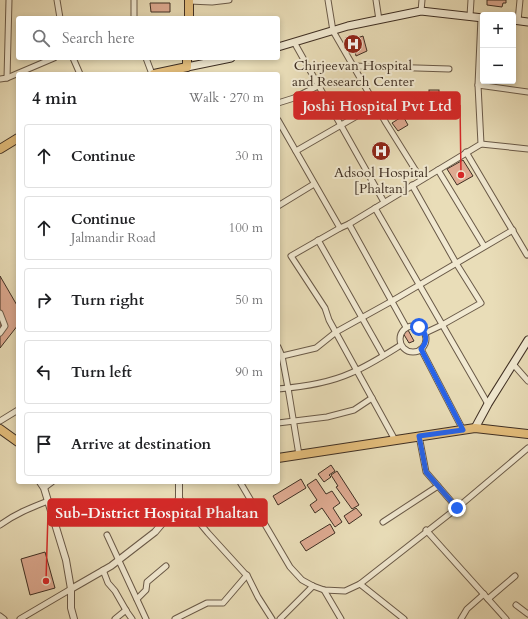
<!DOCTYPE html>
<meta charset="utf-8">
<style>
body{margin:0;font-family:Cardo,serif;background:#f2f2f2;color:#202124}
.controls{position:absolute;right:12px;top:12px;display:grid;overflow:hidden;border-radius:4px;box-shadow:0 2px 6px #0003}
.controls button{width:36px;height:36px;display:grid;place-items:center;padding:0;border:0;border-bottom:1px solid #e0e0e0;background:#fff;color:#202124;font:20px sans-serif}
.stop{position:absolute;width:12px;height:12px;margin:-9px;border:3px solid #2563eb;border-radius:50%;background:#fff}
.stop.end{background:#2563eb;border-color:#fff;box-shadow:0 1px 4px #0008}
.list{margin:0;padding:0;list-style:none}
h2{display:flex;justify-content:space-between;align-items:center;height:52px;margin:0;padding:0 16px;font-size:17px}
h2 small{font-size:13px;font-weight:400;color:#757577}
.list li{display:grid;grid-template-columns:26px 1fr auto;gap:12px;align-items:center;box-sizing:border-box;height:64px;margin:0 8px 8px;padding:0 8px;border:1px solid #e0e0e0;border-radius:4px}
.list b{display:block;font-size:15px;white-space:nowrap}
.list p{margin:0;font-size:13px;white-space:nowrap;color:#757577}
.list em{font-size:13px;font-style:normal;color:#757577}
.icon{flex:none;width:22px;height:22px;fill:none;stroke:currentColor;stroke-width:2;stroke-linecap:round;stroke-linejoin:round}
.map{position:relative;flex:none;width:528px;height:619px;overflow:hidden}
.search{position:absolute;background:#fff;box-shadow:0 2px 6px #0003;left:16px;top:16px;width:264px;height:44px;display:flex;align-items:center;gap:10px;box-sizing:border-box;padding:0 14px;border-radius:4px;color:#757577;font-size:15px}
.panel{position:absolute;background:#fff;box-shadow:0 2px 6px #0003;left:16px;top:72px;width:264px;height:412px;border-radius:4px}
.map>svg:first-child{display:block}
</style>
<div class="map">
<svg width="528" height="619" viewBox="0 0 528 619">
<rect width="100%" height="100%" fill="#e9ddb8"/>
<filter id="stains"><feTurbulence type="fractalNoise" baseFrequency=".005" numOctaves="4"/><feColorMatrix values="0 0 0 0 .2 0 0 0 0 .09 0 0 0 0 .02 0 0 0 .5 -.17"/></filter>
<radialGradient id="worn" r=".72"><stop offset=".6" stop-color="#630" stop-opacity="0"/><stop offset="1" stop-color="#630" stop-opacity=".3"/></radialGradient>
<g fill="#deaa91" stroke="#3f2f23">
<polygon points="487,0 506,0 506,3 503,3 502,7 487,5"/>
<polygon points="150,3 170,3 170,12 151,12"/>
<polygon points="363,36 367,51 356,56 355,51 349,53 345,42"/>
<rect x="429" y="90" width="10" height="28"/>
<polygon points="403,116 408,125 398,131 392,123"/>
<polygon points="380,142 387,155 381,159 373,146"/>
<polygon points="463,160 473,176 457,185 447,169"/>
<polygon points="0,276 18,307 18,325 0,348"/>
<polygon points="408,330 414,341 409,343 403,333"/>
<polygon points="331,465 335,471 329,475 331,477 324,482 318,474"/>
<polygon points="337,471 359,505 352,509 336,487 338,486 331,475"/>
<polygon points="301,479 306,488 278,505 273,496"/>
<polygon points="316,479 326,494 332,491 340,503 333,508 342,522 335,527 322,508 315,513 310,505 317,500 307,485"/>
<polygon points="356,508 362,515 349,524 344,516"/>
<polygon points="330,524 335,533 306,551 300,542"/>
<polygon points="45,552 55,588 30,595 21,559"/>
</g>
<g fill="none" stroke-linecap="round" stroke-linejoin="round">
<defs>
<g id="minor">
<polyline points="57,0 60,18"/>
<polyline points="328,0 333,31 386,123 421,179"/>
<polyline points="376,0 379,20"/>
<polyline points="189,1 212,2 229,0"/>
<polyline points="421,11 422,0"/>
<polyline points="470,16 471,0"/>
<polyline points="134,18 134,0"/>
<polyline points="518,21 520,0"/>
<polyline points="294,42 384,202"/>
<polyline points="73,58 80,74"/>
<polyline points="146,58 152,74"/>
<polyline points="353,66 449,69"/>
<polyline points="7,78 9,0"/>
<polyline points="0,79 7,78 54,58"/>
<polyline points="478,85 528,92"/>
<polyline points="278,103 294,98 318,86"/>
<polyline points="278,120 340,228"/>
<polyline points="481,144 528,149"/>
<polyline points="296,151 376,105"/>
<polyline points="466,152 527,255"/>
<polyline points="438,170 484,246"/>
<polyline points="412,185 456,263 481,303 442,325 425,333"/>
<polyline points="278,206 314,184"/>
<polyline points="375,208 488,404"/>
<polyline points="349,224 406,327"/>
<polyline points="318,240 383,355"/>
<polyline points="0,313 5,326 0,333"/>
<circle cx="413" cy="339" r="13"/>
<polyline points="278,347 282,356 288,388 299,455"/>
<polyline points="421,349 463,430"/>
<polyline points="278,357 316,348 336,332 392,301 513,230"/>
<polyline points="513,364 528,381"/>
<path d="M 278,389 C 302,387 329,383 351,373 C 368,366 385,355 401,345"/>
<polyline points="0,421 18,410"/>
<polyline points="278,423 327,417 354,410 372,398"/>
<polyline points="419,436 426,472 457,508"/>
<polyline points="395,440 329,320 325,308 291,256 340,228 349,224 481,144 478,85 481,18"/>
<polyline points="240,482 290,567 302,580 313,586 324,590 345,591 360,584 457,508 528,448"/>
<polyline points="44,488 52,482"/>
<polyline points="179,498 208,533 248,577 258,597 272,619"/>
<polyline points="383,522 438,486"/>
<path d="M 0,525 C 15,514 30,508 48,501"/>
<polyline points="426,530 506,619"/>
<polyline points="107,535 146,619"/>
<polyline points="103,570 108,583 115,591 127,612 132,619"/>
<polyline points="360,584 404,619"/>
<polyline points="324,590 341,619"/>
<polyline points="137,599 146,590 147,582 166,566"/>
<polyline points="488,599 515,576"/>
<polyline points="516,605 528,614"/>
<polyline points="0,616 4,619"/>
<polyline points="20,619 71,589"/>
<polyline points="115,619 126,610"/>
<polyline points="175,619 207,603 223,603 247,575"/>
<polyline points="280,619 313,586"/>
<polyline points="461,619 467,609 484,594"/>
</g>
<g id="tertiary">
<polyline points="40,482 44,488 66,560 71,589"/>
<polyline points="74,619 71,608 71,589 111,566 155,532 176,507 179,498 179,482"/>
</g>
<g id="secondary">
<polyline points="513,20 528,22"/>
<polyline points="278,47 348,26 421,11 483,18"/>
<polyline points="187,67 231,58"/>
<polyline points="475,428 488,404 528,340"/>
</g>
<g id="primary">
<polyline points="0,429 18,442"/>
<polyline points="278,458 475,428 528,434"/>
</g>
<g id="trunk">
<polyline points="189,18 189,0"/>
<polyline points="154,74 187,67 187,58"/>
<polyline points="0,149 18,138"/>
</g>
</defs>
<use href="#minor" stroke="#6a5a48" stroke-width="7"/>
<use href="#tertiary" stroke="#6a5a48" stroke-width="8"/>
<use href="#secondary" stroke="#3f2f23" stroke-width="9"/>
<use href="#primary" stroke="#3f2f23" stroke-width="10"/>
<use href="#trunk" stroke="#3f2f23" stroke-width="10"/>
<use href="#minor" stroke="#f1e9d1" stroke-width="5"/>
<use href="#tertiary" stroke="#f1e9d1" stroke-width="6"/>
<use href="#secondary" stroke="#f1e9d1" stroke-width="7"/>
<use href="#primary" stroke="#e4be7c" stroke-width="8"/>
<use href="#trunk" stroke="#e4be7c" stroke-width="8"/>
</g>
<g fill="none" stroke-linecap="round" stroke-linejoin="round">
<path stroke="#2563eb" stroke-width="5" d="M 419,327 C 427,333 428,341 421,349 L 463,430 L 419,436 L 426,472 L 457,508"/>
</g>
<defs>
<symbol id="hospital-disc" viewBox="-11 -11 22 22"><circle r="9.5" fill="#8f2418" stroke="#f1e9d1"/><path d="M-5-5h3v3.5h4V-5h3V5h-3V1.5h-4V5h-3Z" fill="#fff"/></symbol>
</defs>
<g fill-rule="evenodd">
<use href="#hospital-disc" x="342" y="33" width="22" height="22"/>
<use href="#hospital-disc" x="370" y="140" width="22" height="22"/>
</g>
<g text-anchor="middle" stroke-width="4" stroke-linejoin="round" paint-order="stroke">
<g font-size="14" fill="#3f2f23" stroke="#f1e9d1">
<text x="353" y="70">Chirjeevan Hospital<tspan x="353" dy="16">and Research Center</tspan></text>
<text x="381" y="177">Adsool Hospital<tspan x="381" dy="16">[Phaltan]</tspan></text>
</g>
</g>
<path fill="none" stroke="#d62828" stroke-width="1.5" d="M461 175L460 105M46 581L48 513"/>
<g fill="#d62828" stroke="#f1e9d1" stroke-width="1.5">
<circle cx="461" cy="175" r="4"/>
<circle cx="46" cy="581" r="4"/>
</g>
<g fill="#d62828" stroke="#d62828" stroke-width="1.5">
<rect x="294" y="92" width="166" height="27" rx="4"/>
<rect x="48" y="499" width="219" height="27" rx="4"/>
</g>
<g font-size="15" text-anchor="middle" font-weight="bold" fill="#fff">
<text x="377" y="111">Joshi Hospital Pvt Ltd</text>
<text x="157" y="518">Sub-District Hospital Phaltan</text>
</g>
<rect width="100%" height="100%" filter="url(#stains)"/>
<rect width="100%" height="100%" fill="url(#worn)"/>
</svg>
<div class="controls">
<button>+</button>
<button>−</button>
</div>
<div class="stop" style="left:419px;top:327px"></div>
<div class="stop end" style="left:457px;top:508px"></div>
<div class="search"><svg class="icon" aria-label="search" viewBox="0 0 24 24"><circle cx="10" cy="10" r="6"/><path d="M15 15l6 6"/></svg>Search here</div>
<section class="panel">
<h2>4 min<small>Walk · 270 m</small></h2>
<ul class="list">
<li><svg class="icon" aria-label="ahead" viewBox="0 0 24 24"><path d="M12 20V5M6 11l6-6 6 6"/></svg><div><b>Continue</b></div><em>30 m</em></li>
<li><svg class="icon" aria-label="ahead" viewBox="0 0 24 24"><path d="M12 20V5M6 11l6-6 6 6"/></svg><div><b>Continue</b><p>Jalmandir Road</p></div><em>100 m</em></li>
<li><svg class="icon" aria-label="right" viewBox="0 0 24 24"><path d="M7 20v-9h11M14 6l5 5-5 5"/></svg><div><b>Turn right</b></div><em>50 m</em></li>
<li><svg class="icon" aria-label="left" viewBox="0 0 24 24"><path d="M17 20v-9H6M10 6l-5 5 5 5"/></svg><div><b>Turn left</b></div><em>90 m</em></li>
<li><svg class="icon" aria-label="arrive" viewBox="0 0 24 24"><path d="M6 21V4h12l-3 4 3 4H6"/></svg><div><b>Arrive at destination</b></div></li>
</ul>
</section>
</div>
